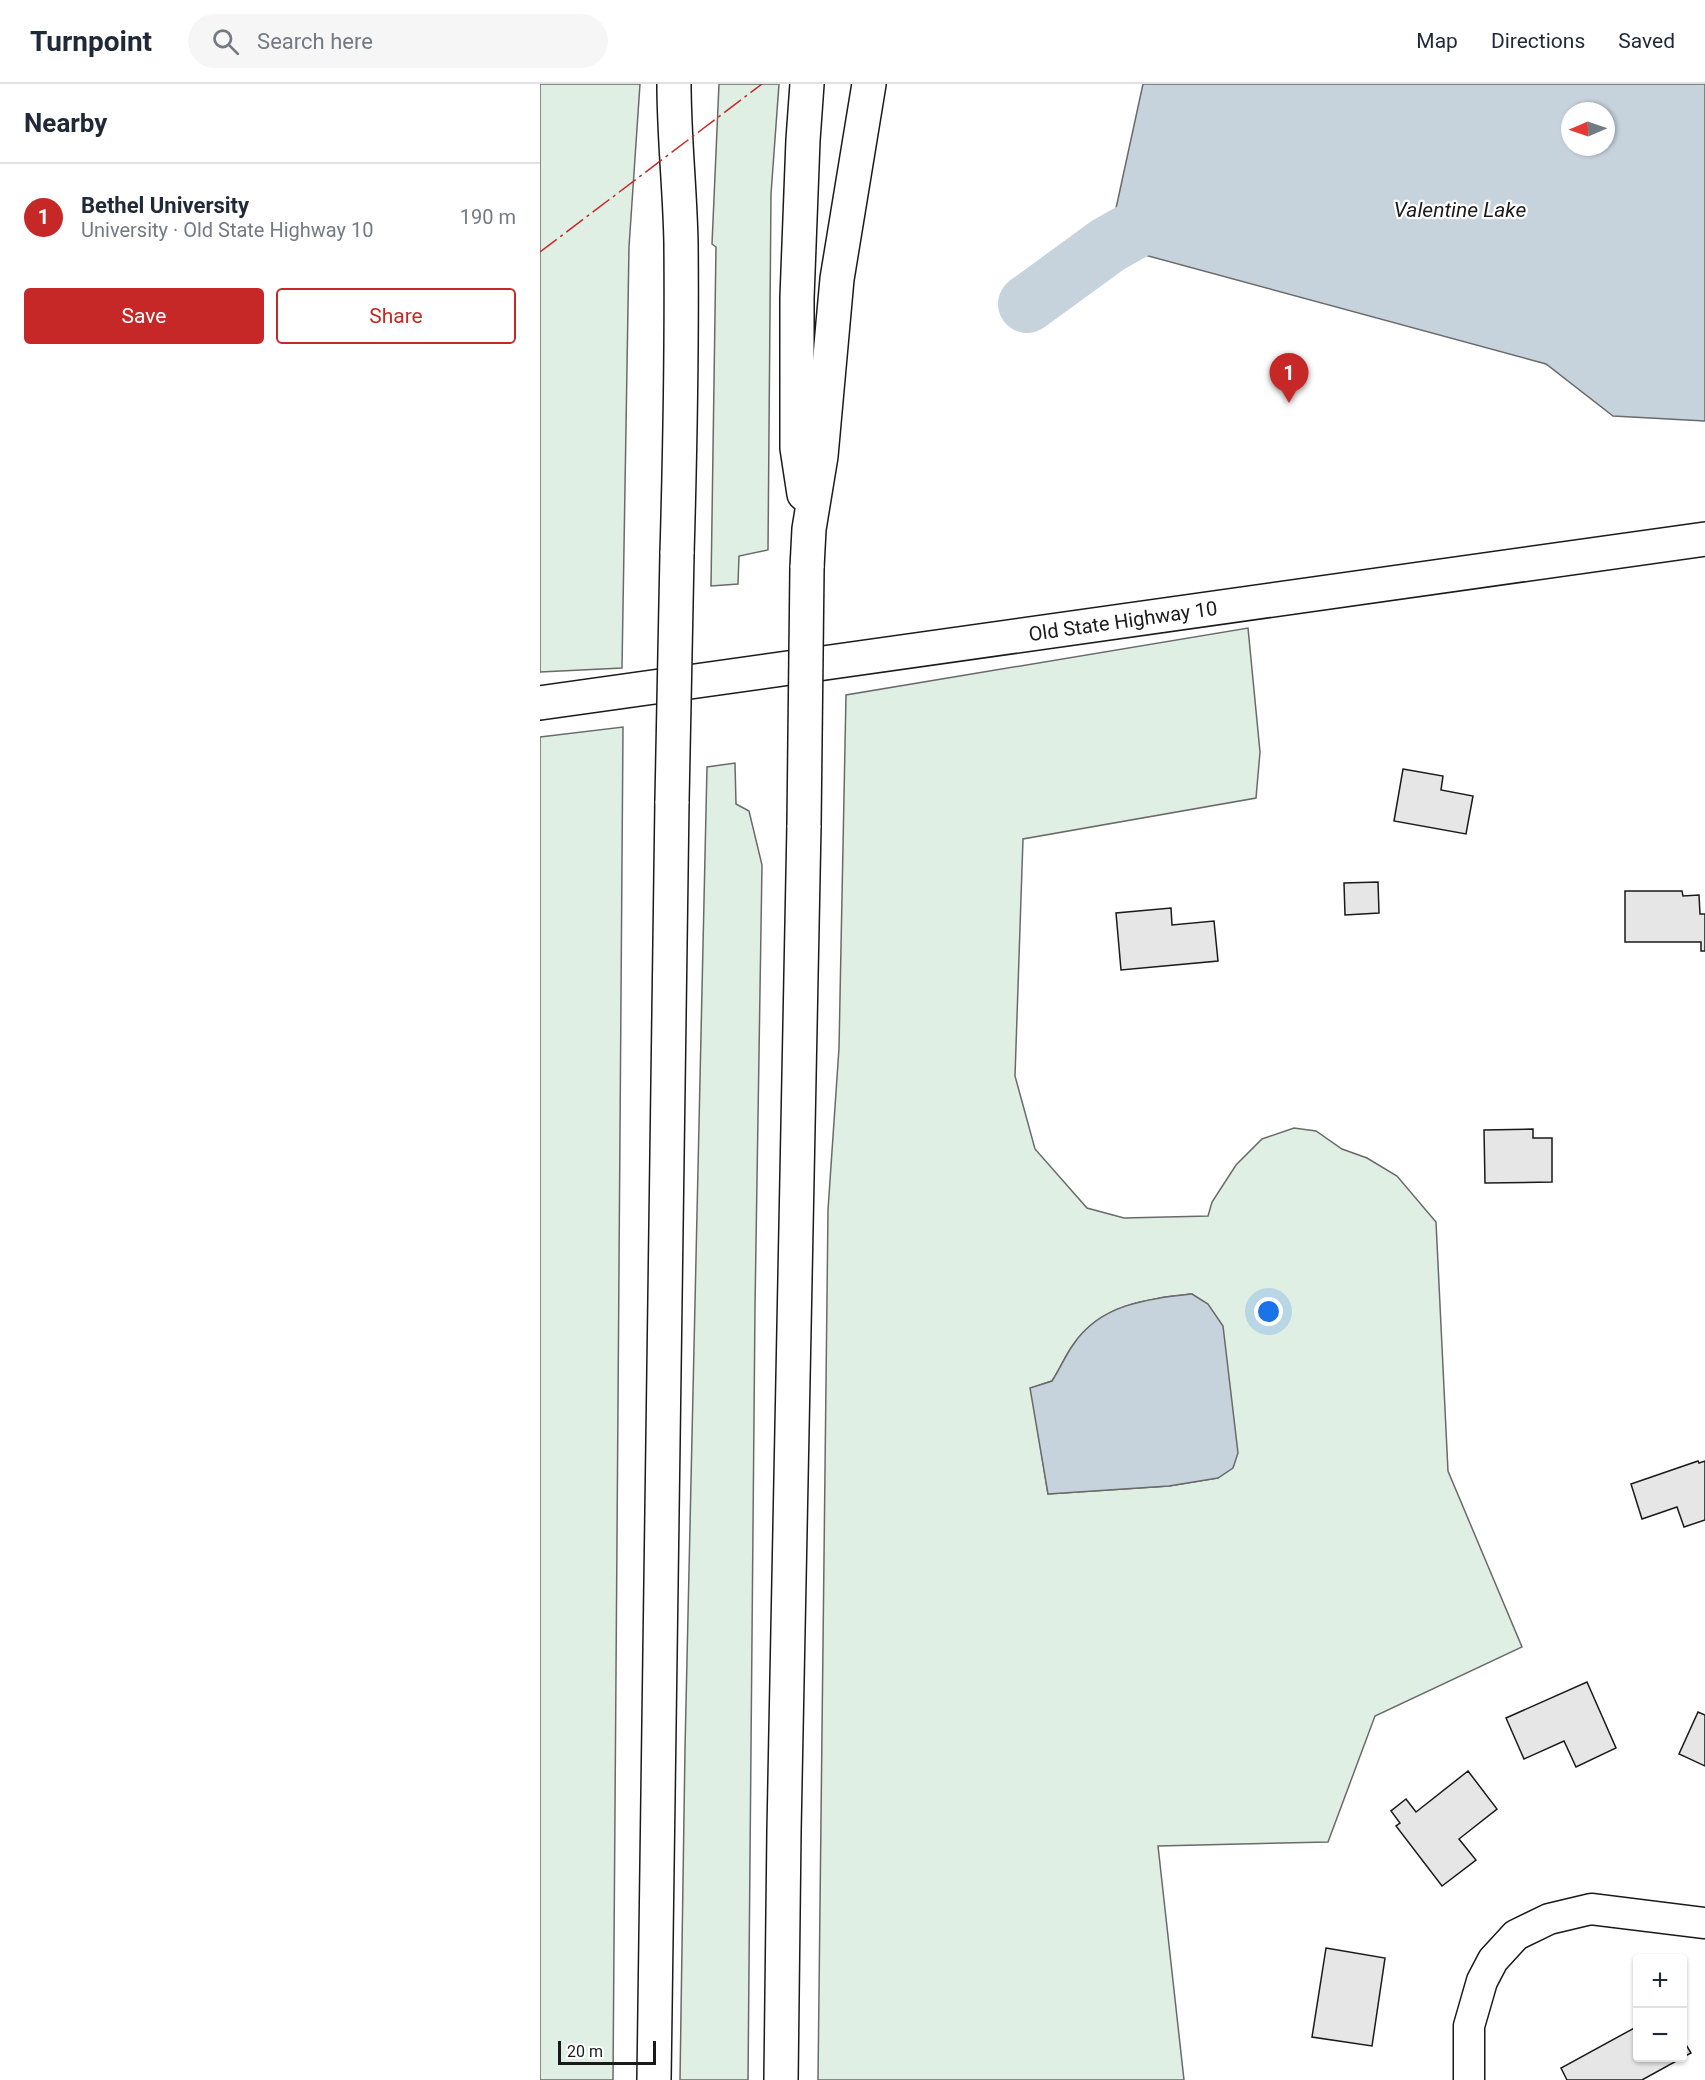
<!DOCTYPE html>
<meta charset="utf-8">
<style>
body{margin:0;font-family:Roboto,sans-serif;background:#f6f6f7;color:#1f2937}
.controls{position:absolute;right:18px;bottom:18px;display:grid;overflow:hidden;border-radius:6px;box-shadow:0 2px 4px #0004}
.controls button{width:54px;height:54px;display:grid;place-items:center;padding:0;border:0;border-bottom:2px solid #e0e1e3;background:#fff;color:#1f2937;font:30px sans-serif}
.compass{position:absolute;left:1021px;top:18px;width:54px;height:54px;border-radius:50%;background:#fff;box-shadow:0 2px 4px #0004;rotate:268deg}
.scale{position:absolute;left:18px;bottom:15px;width:98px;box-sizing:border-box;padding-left:6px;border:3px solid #1a1a1a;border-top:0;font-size:16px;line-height:21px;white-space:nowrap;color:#1a1a1a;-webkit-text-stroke:4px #fff;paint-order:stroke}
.you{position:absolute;left:729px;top:1228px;width:21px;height:21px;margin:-15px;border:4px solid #fff;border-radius:50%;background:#1a73e8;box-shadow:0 0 0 9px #1a73e833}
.badge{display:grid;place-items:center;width:39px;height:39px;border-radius:50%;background:#c62828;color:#fff;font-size:20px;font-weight:700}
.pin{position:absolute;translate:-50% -50px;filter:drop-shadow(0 2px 3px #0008)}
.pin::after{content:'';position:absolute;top:32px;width:21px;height:18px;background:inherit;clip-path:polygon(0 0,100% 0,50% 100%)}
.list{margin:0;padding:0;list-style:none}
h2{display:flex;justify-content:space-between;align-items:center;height:78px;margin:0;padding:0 24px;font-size:26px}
h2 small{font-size:20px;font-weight:400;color:#747a83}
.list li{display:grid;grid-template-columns:39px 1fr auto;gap:18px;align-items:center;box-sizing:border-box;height:108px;padding:0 24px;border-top:2px solid #e0e1e3}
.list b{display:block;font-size:22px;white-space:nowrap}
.list p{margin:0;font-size:20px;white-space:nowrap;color:#747a83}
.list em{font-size:20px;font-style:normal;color:#747a83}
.actions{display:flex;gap:12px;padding:18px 24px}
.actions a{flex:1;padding:14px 0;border:2px solid #c62828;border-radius:6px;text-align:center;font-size:21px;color:#c62828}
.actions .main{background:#c62828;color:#fff}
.icon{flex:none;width:33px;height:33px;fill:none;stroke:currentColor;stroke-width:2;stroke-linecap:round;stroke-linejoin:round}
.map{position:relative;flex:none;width:1165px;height:1996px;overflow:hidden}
header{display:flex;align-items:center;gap:36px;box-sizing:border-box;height:84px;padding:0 30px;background:#fff;border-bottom:2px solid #e0e1e3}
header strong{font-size:28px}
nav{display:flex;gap:33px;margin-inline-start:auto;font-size:21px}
.search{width:420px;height:54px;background:#f6f6f7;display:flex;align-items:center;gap:15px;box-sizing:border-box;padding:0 21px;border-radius:33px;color:#747a83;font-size:22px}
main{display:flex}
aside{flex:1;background:#fff}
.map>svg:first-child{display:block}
</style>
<header>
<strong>Turnpoint</strong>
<div class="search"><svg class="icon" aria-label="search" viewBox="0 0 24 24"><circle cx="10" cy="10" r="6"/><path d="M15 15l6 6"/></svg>Search here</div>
<nav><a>Map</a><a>Directions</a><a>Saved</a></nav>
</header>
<main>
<aside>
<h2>Nearby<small></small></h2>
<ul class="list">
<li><span class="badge">1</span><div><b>Bethel University</b><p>University · Old State Highway 10</p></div><em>190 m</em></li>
</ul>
<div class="actions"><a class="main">Save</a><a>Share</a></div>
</aside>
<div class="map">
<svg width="1165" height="1996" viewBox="0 0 1165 1996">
<rect width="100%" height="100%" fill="#fff"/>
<g fill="#e0efe3" stroke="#6a6a6a" stroke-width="1.5" fill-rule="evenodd">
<polygon points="0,0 100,0 89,163 82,584 0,588"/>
<polygon points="179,0 239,0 231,110 228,466 199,472 198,500 171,502 176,163 172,160"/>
<path d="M 708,544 L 720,668 L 716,714 L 483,755 L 475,992 L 495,1065 L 547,1124 L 584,1134 L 668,1132 L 672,1118 L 696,1081 L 722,1055 L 754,1044 L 776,1047 L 802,1065 L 827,1074 L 857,1092 L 896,1138 L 908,1387 L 982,1563 L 835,1632 L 788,1758 L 618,1762 L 644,1996 L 278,1996 L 288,1126 L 299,964 L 306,611 ZM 652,1210 L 678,1394 L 629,1402 L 508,1410 L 491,1304 L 512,1297 C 520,1285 525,1272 533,1261 C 560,1220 607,1215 652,1210 Z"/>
<polygon points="83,643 73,1996 0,1996 0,653"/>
<polygon points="195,679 196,720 209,727 222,781 215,1223 208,1996 140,1996 145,1665 167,683"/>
</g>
<g fill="#c6d2dc" stroke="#6a6a6a" stroke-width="1.5" fill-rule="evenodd">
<path d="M 603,0 L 1165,0 L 1165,337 L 1073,332 L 1006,280 L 568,161 ZM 1030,27 L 1066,27 L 1066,63 L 1030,63 Z"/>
<path d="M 652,1210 L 668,1220 L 683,1242 L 698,1369 L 693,1384 L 678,1394 L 629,1402 L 508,1410 L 490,1304 L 512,1297 C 520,1285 525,1272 533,1261 C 560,1220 607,1215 652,1210 Z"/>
</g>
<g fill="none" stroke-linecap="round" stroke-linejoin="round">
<polyline stroke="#c6d2dc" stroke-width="58" points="487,220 568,161 639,121"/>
</g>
<g fill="#e6e6e6" stroke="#1a1a1a" stroke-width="1.5">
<polygon points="863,685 903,692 901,706 933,712 926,750 854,737"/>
<polygon points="838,798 839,829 805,831 804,799"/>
<polygon points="1085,807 1142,807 1143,812 1159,811 1160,830 1165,830 1165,867 1161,867 1161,858 1085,858"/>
<polygon points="631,824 632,841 674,837 678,877 581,886 576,829"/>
<polygon points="993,1045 993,1054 1012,1054 1012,1098 945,1099 944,1046"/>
<polygon points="1158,1377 1159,1379 1165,1377 1165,1436 1144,1443 1137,1423 1102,1435 1091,1400"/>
<polygon points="1047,1598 1076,1664 1036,1683 1024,1657 984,1675 966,1634"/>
<polygon points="1158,1628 1165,1631 1165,1682 1139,1670"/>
<polygon points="928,1687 957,1725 919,1755 936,1776 902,1802 856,1742 860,1739 851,1727 866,1715 876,1728"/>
<polygon points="786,1864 845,1874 832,1962 772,1953"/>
<polygon points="1098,1942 1098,1974 1142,1974 1142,1954 1151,1969 1102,1996 1027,1996 1021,1984"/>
</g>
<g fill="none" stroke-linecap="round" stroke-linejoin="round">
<defs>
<polyline id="street" points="929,1996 929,1942 942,1897 953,1876 976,1851 1009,1835 1051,1825 1165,1839"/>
<polyline id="secondary" points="0,619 1165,455"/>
<g id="highway">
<path d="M 134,0 C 134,53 140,106 141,159 C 142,263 140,366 137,470"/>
<polyline points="264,410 257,364 257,214 263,56 267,0"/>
<polyline points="267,484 269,445 281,372 297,195 329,0"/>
<polyline points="114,1996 132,717"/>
<polyline points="241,1996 244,1747 264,741"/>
</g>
</defs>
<use href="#street" stroke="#1a1a1a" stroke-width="33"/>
<use href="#secondary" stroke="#1a1a1a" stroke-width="36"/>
<use href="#highway" stroke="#1a1a1a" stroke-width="36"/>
<use href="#street" stroke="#fff" stroke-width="30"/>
<use href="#secondary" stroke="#fff" stroke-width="33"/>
<use href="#highway" stroke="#fff" stroke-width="33"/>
<defs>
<g id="highway-bridge">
<polyline points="132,717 137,470"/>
<polyline points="264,741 267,484"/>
</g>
</defs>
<use href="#highway-bridge" stroke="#1a1a1a" stroke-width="36" stroke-linecap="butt"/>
<use href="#highway-bridge" stroke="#fff" stroke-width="33"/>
<polyline stroke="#c62828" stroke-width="1.5" stroke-dasharray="21 4.5 3 4.5" stroke-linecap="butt" points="0,168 222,0"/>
</g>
<g text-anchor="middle" stroke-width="4.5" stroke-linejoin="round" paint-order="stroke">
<g font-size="20" fill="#1a1a1a" stroke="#fff">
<text transform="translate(583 537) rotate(-8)" y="7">Old State Highway 10</text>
</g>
<g font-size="21" font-style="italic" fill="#1a1a1a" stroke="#fff">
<text x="920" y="133">Valentine Lake</text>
</g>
</g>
</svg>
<div class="controls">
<button>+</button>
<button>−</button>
</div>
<svg class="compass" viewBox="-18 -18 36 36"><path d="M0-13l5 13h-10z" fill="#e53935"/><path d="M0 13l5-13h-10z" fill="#747a83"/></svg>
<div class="scale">20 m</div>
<div class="you"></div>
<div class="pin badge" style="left:749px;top:319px">1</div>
</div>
</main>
